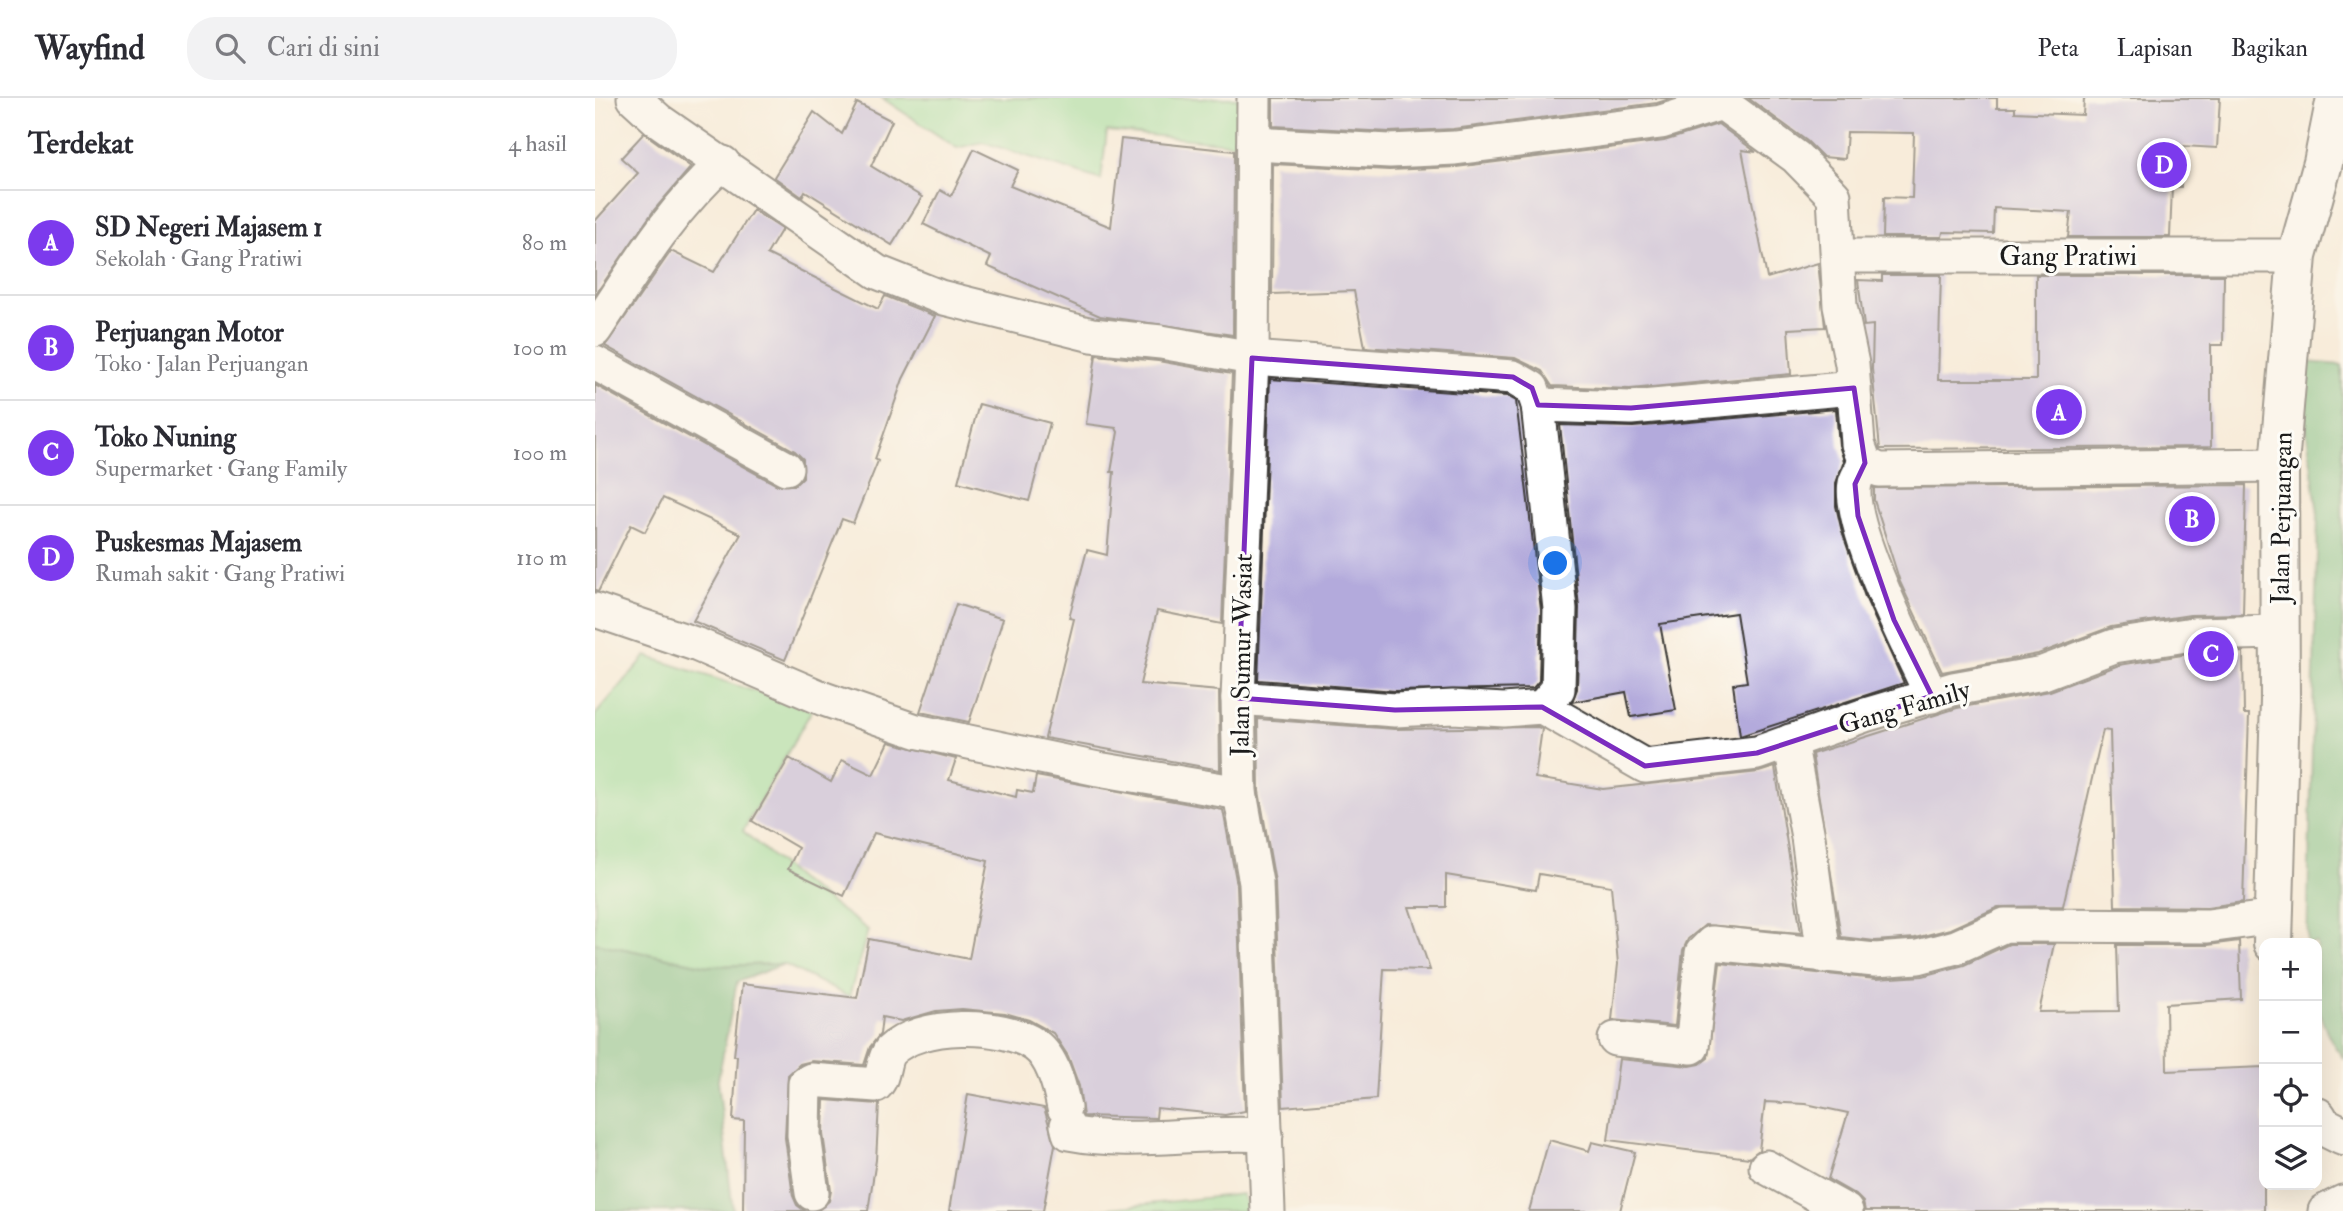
<!DOCTYPE html>
<html lang="id">
<meta charset="utf-8">
<style>
body{margin:0;font-family:"IM FELL Double Pica",serif;background:#f2f2f3;color:#2b2b33}
.controls{position:absolute;right:21px;bottom:21px;display:grid;overflow:hidden;border-radius:14px;box-shadow:0 7px 28px #0002}
.controls button{width:63px;height:63px;display:grid;place-items:center;padding:0;border:0;border-bottom:2px solid #e1e1e2;background:#fff;color:#2b2b33;font:35px sans-serif}
.you{position:absolute;left:961px;top:466px;width:24px;height:24px;margin:-18px;border:5px solid #fff;border-radius:50%;background:#1a73e8;box-shadow:0 0 0 10px #1a73e833}
.badge{display:grid;place-items:center;width:46px;height:46px;border-radius:50%;background:#7c3aed;color:#fff;font-size:23px;font-weight:700}
.pin{position:absolute;translate:-50% -50%;border:4px solid #fff;box-shadow:0 2px 7px #0006}
.list{margin:0;padding:0;list-style:none}
h2{display:flex;justify-content:space-between;align-items:center;height:91px;margin:0;padding:0 28px;font-size:30px}
h2 small{font-size:23px;font-weight:400;color:#7c7c81}
.list li{display:grid;grid-template-columns:46px 1fr auto;gap:21px;align-items:center;box-sizing:border-box;height:105px;padding:0 28px;border-top:2px solid #e1e1e2}
.list b{display:block;font-size:26px;white-space:nowrap}
.list p{margin:0;font-size:23px;white-space:nowrap;color:#7c7c81}
.list em{font-size:23px;font-style:normal;color:#7c7c81}
.icon{flex:none;width:38px;height:38px;fill:none;stroke:currentColor;stroke-width:2;stroke-linecap:round;stroke-linejoin:round}
.map{position:relative;flex:none;width:1748px;height:1113px;overflow:hidden}
header{display:flex;align-items:center;gap:42px;box-sizing:border-box;height:98px;padding:0 35px;background:#fff;border-bottom:2px solid #e1e1e2}
header strong{font-size:33px}
nav{display:flex;gap:38px;margin-inline-start:auto;font-size:24px}
.search{width:490px;height:63px;background:#f2f2f3;display:flex;align-items:center;gap:18px;box-sizing:border-box;padding:0 24px;border-radius:28px;color:#7c7c81;font-size:26px}
main{display:flex}
aside{flex:1;background:#fff}
.map>svg:first-child{display:block}
</style>
<header>
<strong>Wayfind</strong>
<div class="search"><svg class="icon" aria-label="search" viewBox="0 0 24 24"><circle cx="10" cy="10" r="6"/><path d="M15 15l6 6"/></svg>Cari di sini</div>
<nav><a>Peta</a><a>Lapisan</a><a>Bagikan</a></nav>
</header>
<main>
<aside>
<h2>Terdekat<small>4 hasil</small></h2>
<ul class="list">
<li><span class="badge">A</span><div><b>SD Negeri Majasem 1</b><p>Sekolah · Gang Pratiwi</p></div><em>80 m</em></li>
<li><span class="badge">B</span><div><b>Perjuangan Motor</b><p>Toko · Jalan Perjuangan</p></div><em>100 m</em></li>
<li><span class="badge">C</span><div><b>Toko Nuning</b><p>Supermarket · Gang Family</p></div><em>100 m</em></li>
<li><span class="badge">D</span><div><b>Puskesmas Majasem</b><p>Rumah sakit · Gang Pratiwi</p></div><em>110 m</em></li>
</ul>
</aside>
<div class="map">
<svg width="1748" height="1113" viewBox="0 0 1748 1113">
<rect width="100%" height="100%" fill="#fdfcf7"/>
<filter id="ink" filterUnits="userSpaceOnUse"><feTurbulence type="fractalNoise" baseFrequency=".0143" numOctaves="2"/><feDisplacementMap in="SourceGraphic" scale="14" xChannelSelector="R" yChannelSelector="G"/><feConvolveMatrix kernelMatrix="1 2 1 2 8 2 1 2 1" color-interpolation-filters="sRGB"/></filter>
<filter id="wash" filterUnits="userSpaceOnUse"><feTurbulence type="fractalNoise" baseFrequency=".00686" numOctaves="4" result="noise"/><feDisplacementMap in="SourceGraphic" scale="28" xChannelSelector="R" yChannelSelector="G"/><feGaussianBlur stdDeviation="1.57" result="paint"/><feColorMatrix in="noise" values="0 0 0 0 0 0 0 0 0 0 0 0 0 0 0 0 0 1.4 0 .05"/><feComposite in="paint" operator="in"/></filter>
<g filter="url(#wash)">
<rect width="100%" height="100%" fill="#f8ecda"/>
<g fill="#93dc97" stroke="#587c5a" stroke-width="2">
<polygon points="287,0 645,0 643,46 512,33 506,82 388,44 362,50"/>
<polygon points="51,558 217,612 148,733 203,781 273,832 254,899 189,866 113,868 0,845 0,617"/>
<polygon points="647,1096 653,1113 487,1113"/>
</g>
<g fill="#76bc80" stroke="#496c4e" stroke-width="2">
<path d="M 1711,264 L 1747,267 L 1748,960 C 1717,921 1722,892 1722,845 L 1712,845 L 1723,416 L 1708,307 Z"/>
<polygon points="0,845 113,868 189,866 142,884 123,982 138,1113 0,1113"/>
</g>
<g id="blocks">
<g fill="#b3aadc">
<polygon points="678,0 1078,0 1062,5 858,31 795,34 678,28"/>
<polygon points="1153,0 1402,0 1402,10 1420,10 1420,14 1488,17 1489,0 1625,0 1622,50 1588,48 1586,89 1577,89 1575,139 1473,139 1476,114 1399,110 1398,135 1348,134 1347,139 1288,139 1289,99 1317,100 1319,35 1252,34 1250,61 1228,59 1212,43"/>
<polygon points="262,5 297,23 276,68 327,99 297,147 210,93 207,99 179,79 219,14 247,36"/>
<polygon points="1123,26 1161,54 1147,52 1172,180 1223,165 1230,229 1193,231 1196,276 1035,291 957,288 947,273 920,260 770,249 759,193 677,196 678,66 794,72 861,69 1069,43"/>
<polygon points="49,35 96,69 59,112 0,197 0,123 43,75 26,60"/>
<polygon points="526,41 639,53 638,237 505,218 392,168 396,159 328,126 345,92 356,98 379,51 423,72 415,88 516,129"/>
<polygon points="158,112 187,131 172,156 283,211 290,198 340,218 308,281 280,361 283,363 258,425 247,421 190,562 98,523 146,436 68,400 50,434 36,427 3,494 0,493 0,287 182,387 200,387 208,379 208,361 200,353 10,248 76,153 119,174"/>
<polygon points="1287,177 1346,177 1343,282 1441,282 1441,177 1629,177 1628,247 1616,247 1616,349 1285,351 1277,271 1278,227 1269,228 1263,182 1287,183"/>
<polygon points="501,257 563,263 637,276 627,526 562,513 545,586 624,593 625,672 450,640 479,521 474,520 492,452 512,457 519,374 516,374 523,334 521,330 491,326"/>
<polygon points="675,281 912,298 921,303 946,512 944,583 938,590 800,593 663,582"/>
<polygon points="384,306 455,325 434,403 363,384"/>
<polygon points="1241,311 1244,347 1249,363 1241,385 1241,408 1247,434 1270,499 1309,585 1145,638 1138,586 1152,584 1141,515 1065,526 1081,612 1036,619 1031,594 977,604 982,591 984,509 965,327 1038,329"/>
<polygon points="1651,387 1648,516 1595,517 1516,529 1443,556 1347,574 1305,484 1279,402 1279,390"/>
<polygon points="361,506 408,521 374,624 325,614"/>
<polygon points="1648,554 1649,616 1654,616 1648,804 1612,809 1520,808 1515,633 1508,632 1468,808 1403,809 1355,831 1320,840 1280,843 1246,839 1217,656 1362,610 1455,593 1524,567 1600,555"/>
<polygon points="663,621 799,631 943,629 947,631 940,680 1008,691 1164,674 1180,669 1206,835 1110,827 1093,841 1088,852 1080,928 1017,922 1023,866 1016,788 944,776 941,792 851,777 851,809 814,809 835,872 789,871 781,1001 688,1009 680,784 664,693"/>
<polygon points="294,644 361,661 354,682 421,699 422,692 438,695 441,678 628,712 642,787 650,1013 630,1017 562,1010 561,1020 488,1018 484,988 473,958 458,935 434,922 410,915 367,911 341,913 306,923 287,919 285,936 275,949 269,967 217,963 205,966 193,977 190,1040 198,1098 202,1107 210,1113 148,1113 149,1023 138,1022 142,958 139,958 147,886 262,900 274,841 374,861 393,763 279,735 249,798 193,771 203,750 157,723 194,660 236,684 247,662 278,677"/>
<polygon points="1644,843 1646,901 1571,906 1572,973 1669,969 1669,1113 1270,1113 1268,1104 1261,1097 1233,1081 1253,1015 1211,1006 1170,1004 1164,1052 1154,1060 1013,1042 1024,961 1095,968 1105,966 1113,960 1125,865 1281,881 1328,878 1369,867 1414,846 1459,846 1444,914 1524,913 1522,847 1613,847"/>
<polygon points="373,996 449,1010 460,1047 448,1113 354,1113"/>
<polygon points="229,1002 284,1006 281,1062 273,1113 222,1113 234,1103 236,1093 228,1036"/>
<polygon points="954,1042 994,1053 997,1044 1040,1054 1025,1113 934,1113"/>
</g>
</g>
</g>
<g filter="url(#ink)">
<use href="#blocks" fill-opacity="0" stroke="#3d3b38" stroke-width="2"/>
<g fill="none" stroke-linecap="round" stroke-linejoin="round">
<defs>
<g id="minor">
<polyline points="39,0 63,22 282,174 345,199 497,237 566,244 657,260 918,279 937,290 943,307 965,511 963,591 947,609 909,612 858,609 800,612 643,600"/>
<polyline points="659,0 657,260 643,600 645,695 661,785 673,1113"/>
<polyline points="1125,0 1127,5 1201,59 1239,98 1245,208 1257,266 1263,346 1270,365 1284,372 1684,367"/>
<polyline points="659,46 795,53 860,50 1066,24 1127,5"/>
<polyline points="1244,158 1702,158"/>
<path d="M 0,232 C 39,173 74,113 128,65"/>
<polyline points="0,265 191,370"/>
<polyline points="943,307 1036,310 1259,290"/>
<path d="M 1270,365 C 1267,371 1262,378 1260,385 C 1251,426 1317,557 1337,598"/>
<polyline points="0,512 103,547 229,601 321,633 503,671 645,695"/>
<polyline points="947,609 1050,668 1162,655 1270,617 1358,591 1448,575 1519,548 1598,536 1685,534"/>
<polyline points="1195,643 1213,739 1229,858"/>
<polyline points="1020,941 1097,949 1107,855 1117,845 1280,862 1323,859 1361,849 1410,827 1613,828 1679,819"/>
<path d="M 472,1027 L 474,1035 C 542,1048 603,1032 671,1037"/>
<polyline points="1171,1069 1251,1113"/>
<path d="M 217,1095 L 209,1037 L 210,986 L 216,982 L 281,987 C 290,978 287,962 295,953 C 324,924 407,924 440,947 C 458,960 465,989 469,1010"/>
<polyline points="1730,1113 1748,1104"/>
</g>
<g id="tertiary">
<polyline points="1678,845 1685,602 1684,367 1702,158 1728,65 1741,0"/>
<polyline points="1722,1019 1726,1027 1748,1038"/>
</g>
</defs>
<use href="#minor" stroke="#3d3b38" stroke-width="37"/>
<use href="#tertiary" stroke="#3d3b38" stroke-width="42"/>
<use href="#minor" stroke="#fff" stroke-width="33"/>
<use href="#tertiary" stroke="#fff" stroke-width="38"/>
</g>
</g>
<path d="M0 0H1748V1113H0ZM 657,260 L 918,279 L 937,290 L 943,307 L 1036,310 L 1259,290 L 1270,365 L 1260,386 L 1263,418 L 1299,522 L 1337,598 L 1162,655 L 1050,668 L 947,609 L 800,612 L 643,600 Z" fill="#f8ecda" fill-opacity=".55" fill-rule="evenodd"/>
<path fill="none" stroke="#7b2cbf" stroke-width="5" stroke-linejoin="round" d="M 657,260 L 918,279 L 937,290 L 943,307 L 1036,310 L 1259,290 L 1270,365 L 1260,386 L 1263,418 L 1299,522 L 1337,598 L 1162,655 L 1050,668 L 947,609 L 800,612 L 643,600 Z"/>
<g text-anchor="middle" stroke-width="6" stroke-linejoin="round" paint-order="stroke">
<g font-size="26" fill="#1c1c1c" stroke="#fdfcf7">
<text x="1473" y="167">Gang Pratiwi</text>
<text transform="translate(1686 420) rotate(-89)" y="9">Jalan Perjuangan</text>
<text transform="translate(646 557) rotate(-89)" y="9">Jalan Sumur Wasiat</text>
<text transform="translate(1309 609) rotate(-16)" y="9">Gang Family</text>
</g>
</g>
</svg>
<div class="controls">
<button>+</button>
<button>−</button>
<button><svg class="icon" aria-label="locate" viewBox="0 0 24 24"><circle cx="12" cy="12" r="6"/><path d="M12 2v4M12 18v4M2 12h4M18 12h4"/></svg></button>
<button><svg class="icon" aria-label="layers" viewBox="0 0 24 24"><path d="M12 4l9 5-9 5-9-5zM3 14l9 5 9-5"/></svg></button>
</div>
<div class="you"></div>
<div class="pin badge" style="left:1464px;top:314px">A</div>
<div class="pin badge" style="left:1597px;top:421px">B</div>
<div class="pin badge" style="left:1616px;top:556px">C</div>
<div class="pin badge" style="left:1569px;top:67px">D</div>
</div>
</main>
